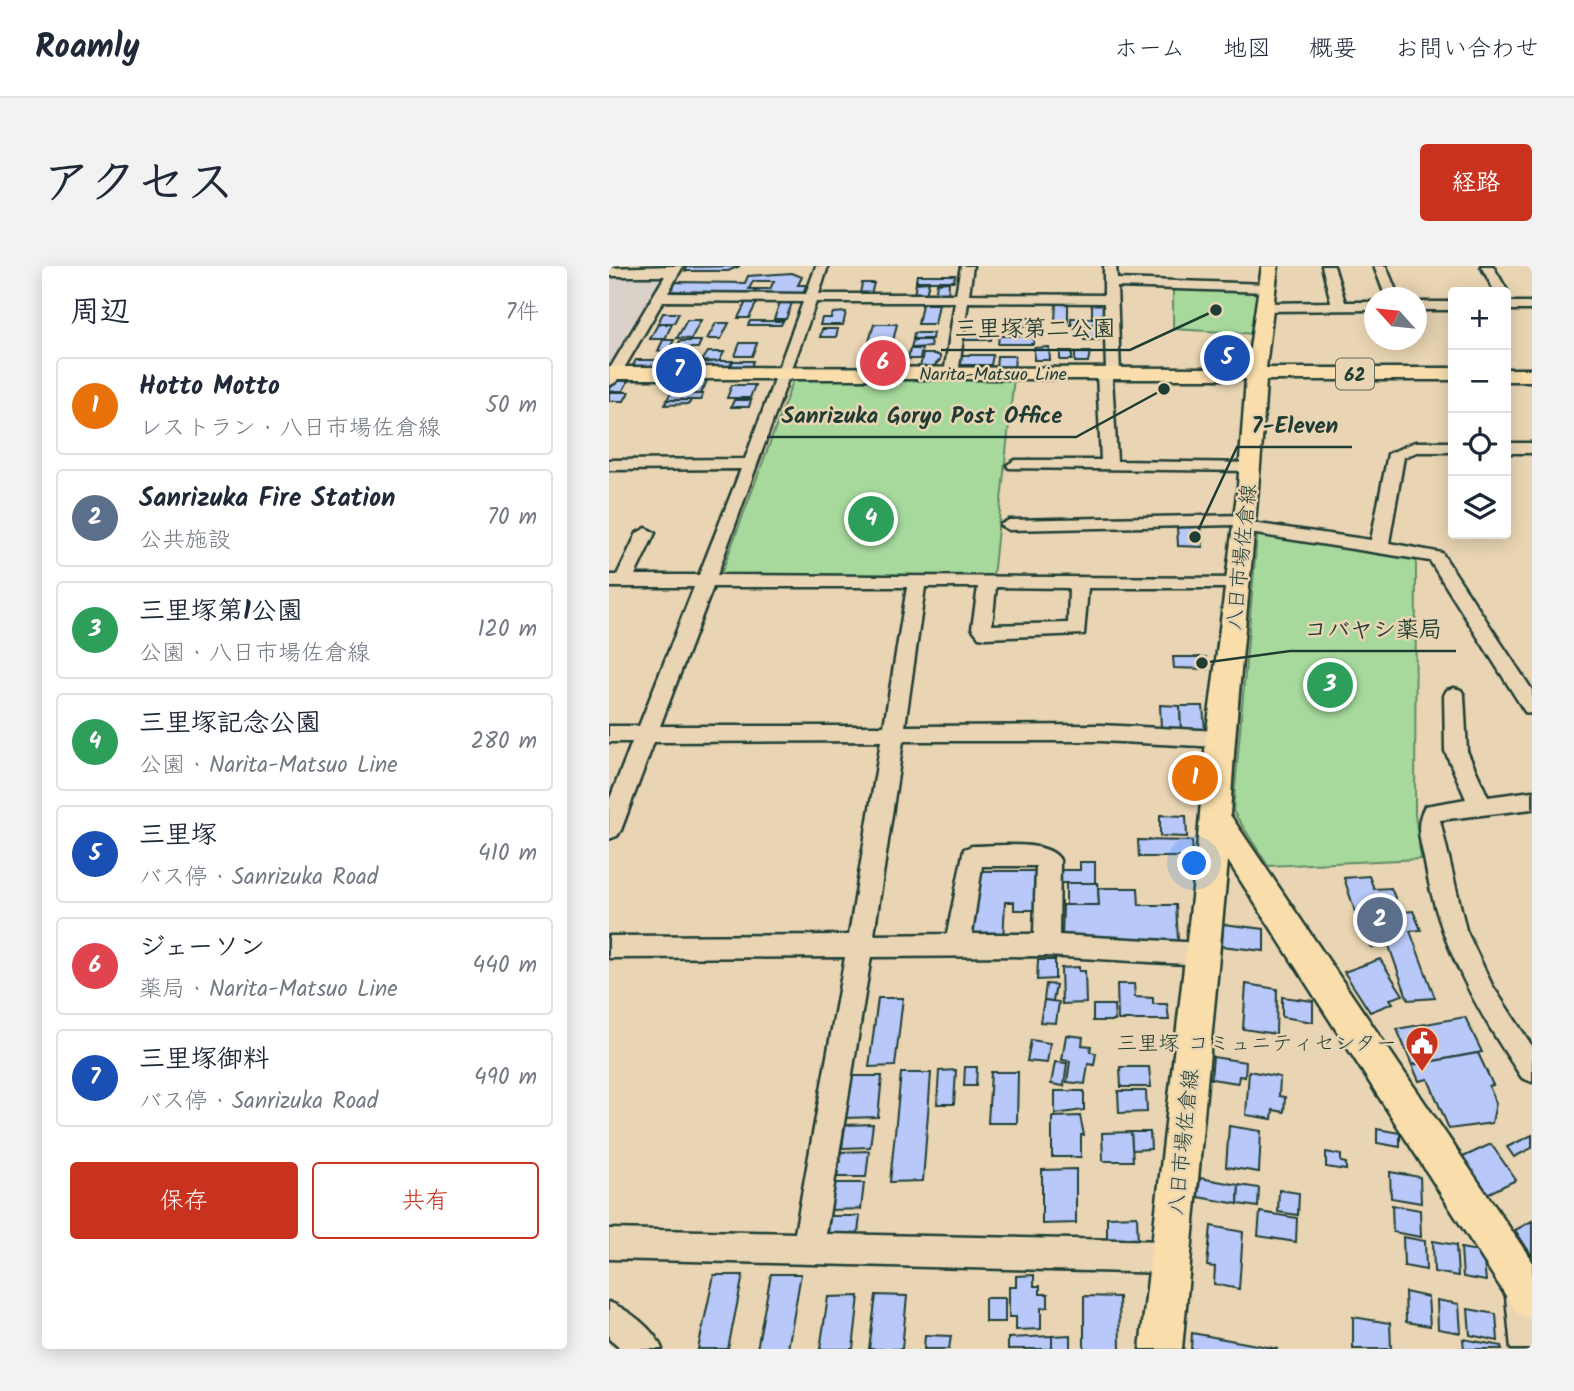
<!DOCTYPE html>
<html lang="ja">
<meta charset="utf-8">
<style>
body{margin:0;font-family:Kalam,"Klee One",sans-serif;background:#f2f2f3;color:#1f2937}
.controls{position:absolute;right:21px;top:21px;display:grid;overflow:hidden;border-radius:7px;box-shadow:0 4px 18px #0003}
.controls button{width:63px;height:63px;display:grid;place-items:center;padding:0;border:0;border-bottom:2px solid #e0e1e3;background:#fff;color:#1f2937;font:35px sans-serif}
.compass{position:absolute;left:755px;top:21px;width:63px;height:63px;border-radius:50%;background:#fff;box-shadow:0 4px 18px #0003;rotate:297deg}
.you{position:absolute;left:586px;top:598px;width:24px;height:24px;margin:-18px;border:5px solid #fff;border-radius:50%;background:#1a73e8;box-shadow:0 0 0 10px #1a73e833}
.badge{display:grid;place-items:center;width:46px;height:46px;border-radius:50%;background:#c8321e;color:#fff;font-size:23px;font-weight:700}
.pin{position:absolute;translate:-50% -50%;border:4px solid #fff;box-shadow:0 2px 7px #0006}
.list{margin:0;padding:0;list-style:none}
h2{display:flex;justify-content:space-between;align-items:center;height:91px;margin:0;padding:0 28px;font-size:30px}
h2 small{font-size:23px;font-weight:400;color:#747a83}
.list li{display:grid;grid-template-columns:46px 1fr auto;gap:21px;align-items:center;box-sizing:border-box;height:98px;margin:0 14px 14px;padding:0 14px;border:2px solid #e0e1e3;border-radius:7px}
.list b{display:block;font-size:26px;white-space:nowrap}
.list p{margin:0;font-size:23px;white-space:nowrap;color:#747a83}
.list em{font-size:23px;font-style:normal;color:#747a83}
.actions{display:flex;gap:14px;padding:21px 28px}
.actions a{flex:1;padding:16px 0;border:2px solid #c8321e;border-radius:7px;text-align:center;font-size:24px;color:#c8321e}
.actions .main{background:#c8321e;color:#fff}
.icon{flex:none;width:38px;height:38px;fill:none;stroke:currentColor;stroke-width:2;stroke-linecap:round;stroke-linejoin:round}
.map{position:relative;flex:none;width:923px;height:1083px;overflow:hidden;border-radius:7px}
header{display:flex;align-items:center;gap:42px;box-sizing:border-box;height:98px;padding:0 35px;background:#fff;border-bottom:2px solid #e0e1e3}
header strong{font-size:33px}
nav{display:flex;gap:38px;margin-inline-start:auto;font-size:24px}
.intro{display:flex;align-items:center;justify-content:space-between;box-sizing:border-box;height:168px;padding:0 42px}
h1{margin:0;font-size:49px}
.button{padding:18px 32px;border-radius:7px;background:#c8321e;color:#fff;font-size:24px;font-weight:700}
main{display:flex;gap:42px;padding:0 42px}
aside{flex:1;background:#fff;border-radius:7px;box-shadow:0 4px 18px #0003}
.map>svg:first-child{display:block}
</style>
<header>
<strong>Roamly</strong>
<nav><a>ホーム</a><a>地図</a><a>概要</a><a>お問い合わせ</a></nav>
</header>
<div class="intro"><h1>アクセス</h1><a class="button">経路</a></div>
<main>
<aside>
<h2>周辺<small>7件</small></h2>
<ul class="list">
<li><span class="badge" style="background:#e8710a">1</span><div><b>Hotto Motto</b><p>レストラン · 八日市場佐倉線</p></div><em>50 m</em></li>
<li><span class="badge" style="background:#5c6f8a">2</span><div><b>Sanrizuka Fire Station</b><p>公共施設</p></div><em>70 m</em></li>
<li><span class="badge" style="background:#2e9e5b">3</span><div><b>三里塚第1公園</b><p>公園 · 八日市場佐倉線</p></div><em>120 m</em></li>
<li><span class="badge" style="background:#2e9e5b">4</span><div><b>三里塚記念公園</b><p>公園 · Narita-Matsuo Line</p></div><em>280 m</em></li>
<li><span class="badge" style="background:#1a4fb4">5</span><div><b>三里塚</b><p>バス停 · Sanrizuka Road</p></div><em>410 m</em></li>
<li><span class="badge" style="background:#e0444e">6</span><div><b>ジェーソン</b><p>薬局 · Narita-Matsuo Line</p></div><em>440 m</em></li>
<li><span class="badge" style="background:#1a4fb4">7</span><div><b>三里塚御料</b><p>バス停 · Sanrizuka Road</p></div><em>490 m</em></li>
</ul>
<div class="actions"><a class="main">保存</a><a>共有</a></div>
</aside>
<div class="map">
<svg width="923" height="1083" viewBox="0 0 923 1083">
<rect width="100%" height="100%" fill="#e9d5b3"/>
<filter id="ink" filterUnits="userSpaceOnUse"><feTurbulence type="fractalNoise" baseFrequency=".0143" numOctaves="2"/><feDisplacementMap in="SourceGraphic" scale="14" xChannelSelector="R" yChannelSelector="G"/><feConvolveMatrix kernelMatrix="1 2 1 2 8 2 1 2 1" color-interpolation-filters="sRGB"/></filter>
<g filter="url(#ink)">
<polygon fill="#dad1c8" points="0,8 57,9 1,103 0,103"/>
<g fill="#a6d99b" stroke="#628b68" stroke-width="2">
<polygon points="564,19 653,24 647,68 564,63"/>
<polygon points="195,111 405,111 384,311 111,311 184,115"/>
<polygon points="654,268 807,292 806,548 812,593 659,600 624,545 648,270"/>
</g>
<g fill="#b8c8f8" stroke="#1f3d34" stroke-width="2" fill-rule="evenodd">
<polygon points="131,0 119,5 76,5 78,1 72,1"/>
<path d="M 183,7 L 193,11 L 189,19 L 197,19 L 194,28 L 62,25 L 67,16 L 136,17 L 139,10 ZM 144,15 L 165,15 L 161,23 L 140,23 Z"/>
<polygon points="308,9 346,9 345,15 307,15"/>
<polygon points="320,16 317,29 305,30 307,17"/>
<polygon points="340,16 339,30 326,30 328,17"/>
<polygon points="253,17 265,17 262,28 251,28"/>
<polygon points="138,34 149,34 140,52 129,52"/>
<polygon points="172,34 184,34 177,53 165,53"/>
<rect x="483" y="36" width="12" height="14"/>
<polygon points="447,37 459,37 459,56 446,56"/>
<polygon points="313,38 330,38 326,58 309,58"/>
<polygon points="237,46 234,59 211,59 213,52 222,52 224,47"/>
<polygon points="54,47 70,47 65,57 49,57"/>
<polygon points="412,52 426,52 426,59 411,60"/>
<polygon points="462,52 490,52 490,58 462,59"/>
<polygon points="78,54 92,54 82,73 68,72"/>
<polygon points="141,55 174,55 172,59 139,59"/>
<polygon points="107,57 120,57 112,73 98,73"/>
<polygon points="49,58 63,58 56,73 41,73"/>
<polygon points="265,58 288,58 278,101 253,101"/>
<polygon points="475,60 489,60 490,74 475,74"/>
<polygon points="213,63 229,63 227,71 211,71"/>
<polygon points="305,67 324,67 323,73 304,73"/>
<polygon points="354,70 383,70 382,74 353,74"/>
<polygon points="390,70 425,70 424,78 389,78"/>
<polygon points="54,74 65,74 59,85 49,85"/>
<polygon points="304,74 321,74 322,81 302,82"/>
<polygon points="71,75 92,75 89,82 67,82"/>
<polygon points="131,77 148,77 143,90 126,90"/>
<polygon points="440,81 441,94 425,94 425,82"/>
<polygon points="301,83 313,83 311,93 299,93"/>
<rect x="451" y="85" width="12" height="9"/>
<polygon points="99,86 115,86 110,96 93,95"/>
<polygon points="466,86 481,86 479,96 466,96"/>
<polygon points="314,88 326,88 331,90 331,94 324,101 311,101"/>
<polygon points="351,89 384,89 382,99 349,99"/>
<polygon points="388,90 406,90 405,103 387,103"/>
<polygon points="27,94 52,94 48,101 23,101"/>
<polygon points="111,95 123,95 120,103 90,103 92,97"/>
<polygon points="124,95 144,95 142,102 121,103"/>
<polygon points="83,112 99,112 92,128 76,128"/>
<polygon points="5,115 19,115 14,125 0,125"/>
<polygon points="123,119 146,119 141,132 118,132"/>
<polygon points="0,126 20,126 15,135 0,135"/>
<polygon points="61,128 94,128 92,134 58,134"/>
<polygon points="58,134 82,134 80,138 56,139"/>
<polygon points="125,134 142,134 140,141 122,141"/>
<polygon points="568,261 592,261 594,281 569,280"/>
<polygon points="564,391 597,391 598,403 565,402"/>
<polygon points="551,439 571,440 572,463 552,463"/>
<polygon points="571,440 594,440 596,464 572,463"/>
<polygon points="569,503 590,506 589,519 567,517"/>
<polygon points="551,549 577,550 578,571 551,570"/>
<polygon points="529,574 583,575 584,591 530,591"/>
<polygon points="471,596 486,596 486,617 447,617 448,604 471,604"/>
<polygon points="365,605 427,605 426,644 405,644 405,636 396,636 394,675 359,675"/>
<polygon points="760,610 765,623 782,622 787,634 779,634 783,647 804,645 812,664 801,665 826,732 799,734 780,680 762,681 758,669 754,670 735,612"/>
<polygon points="457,617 489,617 490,639 457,639"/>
<polygon points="489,622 529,622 530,639 567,639 569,674 453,673 454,639 490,639"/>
<polygon points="614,658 655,663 655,685 613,680"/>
<polygon points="771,693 794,729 781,733 784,737 761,746 735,706"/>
<polygon points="429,694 446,694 446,713 428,714"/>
<polygon points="470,701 470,705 476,705 477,737 453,738 452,702"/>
<polygon points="437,718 447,719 444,735 435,734"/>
<polygon points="508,718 525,718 526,731 544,732 544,738 558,738 560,754 509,754"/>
<polygon points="637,718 668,723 667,768 634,763"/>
<polygon points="673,731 704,735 704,756 673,751"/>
<polygon points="269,732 294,732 286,800 260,801"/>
<polygon points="435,734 450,736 447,757 431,756"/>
<polygon points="484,739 505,739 506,755 484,755"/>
<polygon points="856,751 873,786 803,799 788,763"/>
<polygon points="457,769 474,771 473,779 482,780 481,786 487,787 485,799 479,798 476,818 458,816 461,795 453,794"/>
<polygon points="422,774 441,777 438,797 418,795"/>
<polygon points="869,787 884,819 880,820 887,837 883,857 840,863 819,813 810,815 803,799"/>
<polygon points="604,791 637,796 636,811 630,810 629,817 602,813"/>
<polygon points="446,796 458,797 455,820 442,818"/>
<polygon points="356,801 368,801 367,820 355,820"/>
<polygon points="511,801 540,801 542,821 512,821"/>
<polygon points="347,804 345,838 328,838 330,805"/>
<polygon points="640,805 671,811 670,830 676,831 675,846 664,844 663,853 637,849"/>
<polygon points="382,806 409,806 408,857 379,857"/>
<polygon points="292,807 322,807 314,915 281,916"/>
<polygon points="241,810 273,810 269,851 235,852"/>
<polygon points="446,825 475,825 475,844 446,848"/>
<polygon points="509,825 537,825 538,846 510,847"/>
<polygon points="471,850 475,869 472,869 472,891 443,891 443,851"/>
<polygon points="264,858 261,881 233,882 236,859"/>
<polygon points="620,860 652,865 650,906 617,901"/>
<polygon points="768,863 791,867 791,881 768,877"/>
<polygon points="522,866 541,866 542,883 523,884"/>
<polygon points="522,866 524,895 494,895 493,867"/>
<polygon points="923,869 923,882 905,891 898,881"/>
<polygon points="882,878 907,914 878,928 854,891"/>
<polygon points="260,885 257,911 228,911 232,886"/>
<polygon points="717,886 732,889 732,896 737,897 737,904 717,901"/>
<polygon points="467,903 467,957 433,958 433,904"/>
<polygon points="781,906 811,911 812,937 782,932"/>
<polygon points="591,912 630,919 629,938 589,931"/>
<polygon points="225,917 255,917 252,943 222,944"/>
<polygon points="630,919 650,922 649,941 629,938"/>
<polygon points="670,924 690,927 689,949 669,946"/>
<polygon points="783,939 811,944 812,971 784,966"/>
<polygon points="651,946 688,952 687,976 649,970"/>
<polygon points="221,950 251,950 248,975 218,976"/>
<polygon points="528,950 529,978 498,978 498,951"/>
<polygon points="923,955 923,990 906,964"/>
<polygon points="602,960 634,966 630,1023 605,1018 606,1001 598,1000"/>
<polygon points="794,971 816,975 817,1004 795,1000"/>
<polygon points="824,975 847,979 849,1010 825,1006"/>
<polygon points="852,982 874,986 877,1015 854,1011"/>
<polygon points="162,1008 192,1008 179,1083 148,1083"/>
<polygon points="105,1009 134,1009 119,1083 89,1083"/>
<polygon points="425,1009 425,1020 431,1020 431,1028 439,1028 439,1041 432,1042 432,1063 407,1064 407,1051 400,1051 400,1021 407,1021 407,1010"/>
<polygon points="796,1026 819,1031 821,1060 797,1056"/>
<polygon points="267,1029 298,1030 293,1083 260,1083"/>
<polygon points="250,1030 244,1083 211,1083 219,1031"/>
<polygon points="475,1030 510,1031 511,1083 475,1083"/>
<rect x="376" y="1032" width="20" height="24"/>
<polygon points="828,1034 850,1038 852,1067 829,1063"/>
<polygon points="859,1043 887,1048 889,1075 861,1069"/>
<polygon points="744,1051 781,1057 782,1083 744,1083"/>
<polygon points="583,1067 669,1083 582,1083"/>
<polygon points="316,1069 342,1070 340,1083 315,1083"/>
<polygon points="461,1069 461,1083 443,1083 443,1070"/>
<polygon points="443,1070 443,1083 399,1083 399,1072"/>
<polygon points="854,1073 892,1080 893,1083 855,1083"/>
</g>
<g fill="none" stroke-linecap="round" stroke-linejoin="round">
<defs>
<g id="minor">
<path d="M 62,0 L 74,0 L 59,27 L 197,28 L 207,0 L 219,0 L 210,28 L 347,28 L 352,0 L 364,0 L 360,28 L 495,29 L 495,0 L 507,0 L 508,13 L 659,18 L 666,22 L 659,26 L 508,21 L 511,108 L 503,112 L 508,195 L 648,197 L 648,203 L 642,205 L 400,202 L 398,199 L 406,194 L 492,194 L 488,108 L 497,104 L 495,37 L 359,36 L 349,108 L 342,112 L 335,108 L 346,36 L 207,36 L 108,309 L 635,312 L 637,316 L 635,320 L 628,322 L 479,322 L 475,368 L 377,372 L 370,371 L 363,362 L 369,321 L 316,321 L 296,460 L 491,459 L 611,465 L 619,467 L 622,473 L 619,479 L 611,481 L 491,475 L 294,475 L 265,669 L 338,668 L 355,583 L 363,580 C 385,580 440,573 451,594 L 450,669 L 593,677 L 602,680 L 606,688 L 602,696 L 593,699 L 437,690 L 262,691 L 217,968 L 562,975 L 573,980 L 578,991 L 573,1002 L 562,1007 L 0,993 L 0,963 L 186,967 L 236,691 L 0,692 L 0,670 L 240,669 L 272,475 L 45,476 L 12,564 L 8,570 L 0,573 L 0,535 L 23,476 L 0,476 L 0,460 L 30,460 L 85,321 L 0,321 L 0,309 L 8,309 L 28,267 L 37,262 L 46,267 L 26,309 L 90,309 L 132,203 L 0,204 L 0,194 L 136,193 L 194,36 L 54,35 L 7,116 L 0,120 L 0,104 L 56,10 L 0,10 L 0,2 ZM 104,321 L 298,321 L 275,460 L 51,460 ZM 387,321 L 460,322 L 459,357 L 383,359 ZM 373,600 L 427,600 L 425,668 L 363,668 Z"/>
<polygon points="713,0 725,0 736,36 766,36 766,44 656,45 649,41 656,37 722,36"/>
<polygon points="765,0 777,0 790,32 777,32"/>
<polygon points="872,0 884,0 899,26 897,29 886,26"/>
<rect x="808" y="36" width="36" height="8"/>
<rect x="897" y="36" width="26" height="8"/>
<polygon points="806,176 844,176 844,186 808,186 795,191 780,277 833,287 923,424 923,448 916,446 821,295 634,266 628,265 626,259 400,264 391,259 400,254 635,249 641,250 642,257 762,274 779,188"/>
<rect x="897" y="177" width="26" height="10"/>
<path d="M 845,422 L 852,424 L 855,429 L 858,485 L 879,531 L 923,525 L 923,543 L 831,554 L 857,664 L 883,719 L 923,780 L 923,816 L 913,812 C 868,745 830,678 816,597 C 812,575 805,560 816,540 L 857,533 L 836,485 L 835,429 L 838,424 Z"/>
<polygon points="912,1004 923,1009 923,1083 902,1083 896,1020 901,1009"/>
<path d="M 0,1036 C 20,1044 45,1063 53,1083 L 12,1083 L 0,1073 Z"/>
</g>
<g id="major">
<path d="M 653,0 L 669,0 L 657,102 L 844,102 L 844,114 L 657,114 C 649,259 629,403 621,549 L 923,995 L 923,1053 L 908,1047 L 619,595 L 573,1083 L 531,1083 L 587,597 L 597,473 L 629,220 L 637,113 L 0,113 L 0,101 L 638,102 Z"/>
<rect x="897" y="103" width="26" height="12"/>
</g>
</defs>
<use href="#minor" stroke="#1f3d34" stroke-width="5"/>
<use href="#major" stroke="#1f3d34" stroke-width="5"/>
<use href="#minor" fill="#e9d5b3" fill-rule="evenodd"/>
<use href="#major" fill="#f9deab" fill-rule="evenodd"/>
</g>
</g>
<defs>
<symbol id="civic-pin" viewBox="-11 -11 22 30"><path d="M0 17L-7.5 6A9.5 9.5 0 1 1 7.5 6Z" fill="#c8321e" stroke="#e9d5b3"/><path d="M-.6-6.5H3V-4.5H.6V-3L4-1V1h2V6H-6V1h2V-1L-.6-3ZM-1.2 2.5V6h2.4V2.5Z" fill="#fff"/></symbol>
</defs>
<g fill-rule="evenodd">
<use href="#civic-pin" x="794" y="758" width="38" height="52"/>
</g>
<g text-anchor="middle" stroke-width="5" stroke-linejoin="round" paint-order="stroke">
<g font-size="18" fill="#1f3d34" stroke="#e9d5b3">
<text x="384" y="114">Narita-Matsuo Line</text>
</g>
<rect fill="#e9d5b3" stroke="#5c6b5a" stroke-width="2" x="727" y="92.5" width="38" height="31" rx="5"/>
<g font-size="19" font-weight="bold" fill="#1f3d34">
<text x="746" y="115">62</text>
</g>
<g font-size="21" fill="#1f3d34" stroke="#e9d5b3">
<text transform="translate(632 291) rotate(-84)" y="7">八日市場佐倉線</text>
<text transform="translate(574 876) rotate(-84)" y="7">八日市場佐倉線</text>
</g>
<g font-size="21" fill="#1f3d34" stroke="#e9d5b3" text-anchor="end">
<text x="788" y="784">三里塚 コミュニティセンター</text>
</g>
</g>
<path fill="none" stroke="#1f3d34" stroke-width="2.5" d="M607 44L521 84H332M555 123L467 171H158M586 271L628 181H743M593 397L681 385H847"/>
<g fill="#1f3d34" stroke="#e9d5b3" stroke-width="2.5">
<circle cx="607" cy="44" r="7"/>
<circle cx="555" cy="123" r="7"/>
<circle cx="586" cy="271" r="7"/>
<circle cx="593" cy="397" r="7"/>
</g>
<g font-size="23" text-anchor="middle" font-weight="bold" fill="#1f3d34" stroke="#e9d5b3" stroke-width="5" stroke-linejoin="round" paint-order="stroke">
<text x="426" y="70">三里塚第二公園</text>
<text x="313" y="157">Sanrizuka Goryo Post Office</text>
<text x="686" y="167">7-Eleven</text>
<text x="764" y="371">コバヤシ薬局</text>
</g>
</svg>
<div class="controls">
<button>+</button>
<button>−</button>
<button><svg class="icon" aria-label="locate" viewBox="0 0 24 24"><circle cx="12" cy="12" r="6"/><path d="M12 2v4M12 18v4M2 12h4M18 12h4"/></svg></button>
<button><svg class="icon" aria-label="layers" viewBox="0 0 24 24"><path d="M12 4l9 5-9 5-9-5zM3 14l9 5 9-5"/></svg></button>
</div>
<svg class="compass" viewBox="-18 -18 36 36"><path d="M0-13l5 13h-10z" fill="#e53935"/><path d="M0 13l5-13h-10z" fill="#747a83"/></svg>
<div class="you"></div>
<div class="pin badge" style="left:586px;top:512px;background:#e8710a">1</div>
<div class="pin badge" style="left:771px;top:654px;background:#5c6f8a">2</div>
<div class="pin badge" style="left:721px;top:419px;background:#2e9e5b">3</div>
<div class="pin badge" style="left:262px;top:253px;background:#2e9e5b">4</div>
<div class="pin badge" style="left:618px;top:92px;background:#1a4fb4">5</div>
<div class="pin badge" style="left:274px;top:97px;background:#e0444e">6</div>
<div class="pin badge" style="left:70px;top:104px;background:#1a4fb4">7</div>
</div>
</main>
